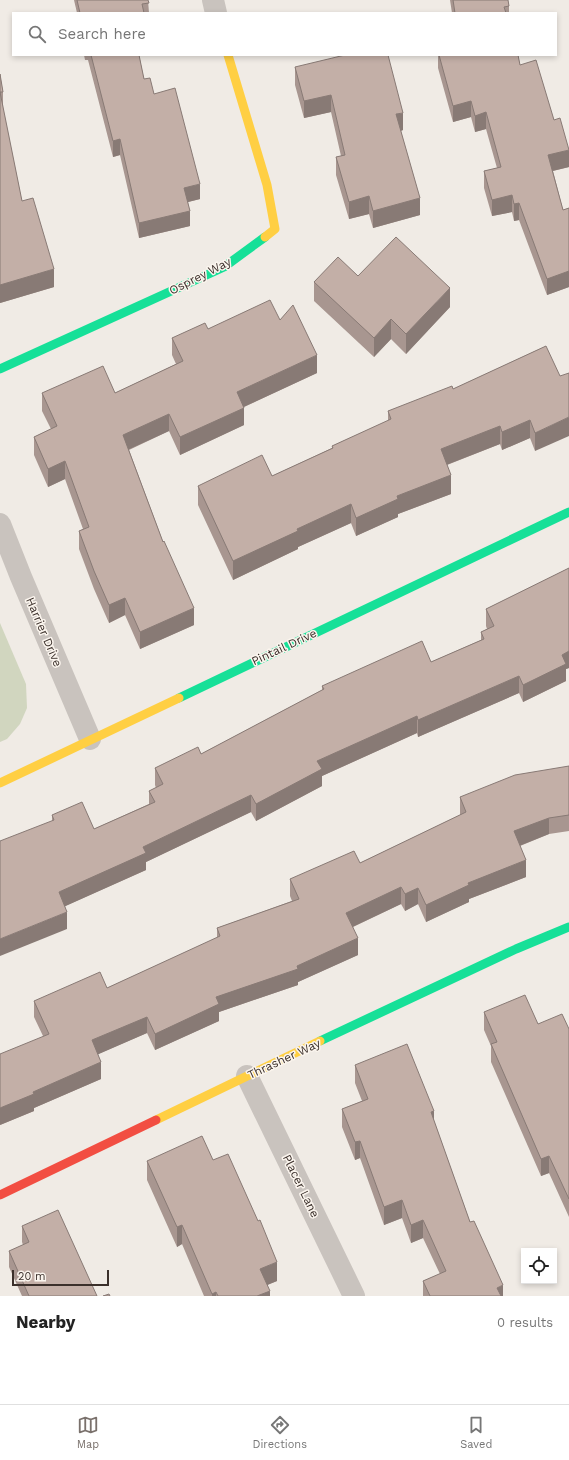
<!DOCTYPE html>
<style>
body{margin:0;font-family:"Work Sans",sans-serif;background:#f2f2f2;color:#222}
.controls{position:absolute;right:12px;bottom:12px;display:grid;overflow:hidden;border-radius:0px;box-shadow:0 2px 6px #0003}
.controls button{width:36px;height:36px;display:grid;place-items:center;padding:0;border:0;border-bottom:1px solid #e0e0e0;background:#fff;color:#222;font:20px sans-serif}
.scale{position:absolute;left:12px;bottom:10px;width:97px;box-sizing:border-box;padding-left:4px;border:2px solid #3b302b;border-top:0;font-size:11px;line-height:14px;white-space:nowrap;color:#3b302b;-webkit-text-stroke:3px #fbf5ee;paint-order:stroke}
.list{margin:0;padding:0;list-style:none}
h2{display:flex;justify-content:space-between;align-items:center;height:52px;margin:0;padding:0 16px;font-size:17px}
h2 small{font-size:13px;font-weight:400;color:#767676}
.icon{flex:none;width:22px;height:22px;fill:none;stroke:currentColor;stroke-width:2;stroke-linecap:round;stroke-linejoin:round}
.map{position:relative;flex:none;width:569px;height:1296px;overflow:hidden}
.search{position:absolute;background:#fff;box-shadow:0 2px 6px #0003;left:12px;right:12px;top:12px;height:44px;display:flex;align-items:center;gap:10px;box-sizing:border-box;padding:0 14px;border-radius:0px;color:#767676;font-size:15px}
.sheet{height:108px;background:#fff}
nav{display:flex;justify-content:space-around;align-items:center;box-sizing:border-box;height:56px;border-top:1px solid #e0e0e0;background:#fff;font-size:11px;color:#767676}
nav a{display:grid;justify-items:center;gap:2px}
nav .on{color:#7a716c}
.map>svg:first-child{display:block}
</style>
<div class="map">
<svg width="569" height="1296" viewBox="0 0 569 1296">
<rect width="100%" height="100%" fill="#f0ebe5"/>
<polygon fill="#d1d6bf" points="0,623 26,684 27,708 20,724 7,739 0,742"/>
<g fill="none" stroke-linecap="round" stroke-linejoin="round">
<g stroke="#c9c3be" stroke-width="22">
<polyline points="213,0 216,13"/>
<polyline points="0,524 21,577 90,739"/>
<polyline points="247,1076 354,1296"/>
</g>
<g stroke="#16e098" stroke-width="9">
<polyline points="0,369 224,267 265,237"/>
<polyline points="179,698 569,512"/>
<polyline points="320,1041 516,949 569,927"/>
</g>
<g stroke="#ffcf43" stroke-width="9">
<polyline points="228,55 267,185 275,229 265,237"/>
<polyline points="0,783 179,698"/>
<polyline points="156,1120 320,1041"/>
</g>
<polyline stroke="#f24e42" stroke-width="9" points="0,1195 156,1120"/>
</g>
<g fill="#a89690">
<polygon points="74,0 148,0 149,13 77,13"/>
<polygon points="450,0 510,0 508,0 509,6 509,13 452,13"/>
<polygon points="84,55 139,55 144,79 154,94 200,199 188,202 190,226 139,238 120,155 113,157 88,60 85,60"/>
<polygon points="438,55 518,55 520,65 554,120 569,167 553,171 563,210 569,208 569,287 547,295 519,220 514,221 512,212 492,216 484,188 484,171 497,168 486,129 475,132 471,117 453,122 438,68"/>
<polygon points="295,67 403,130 401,131 420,215 373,228 369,214 349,219 336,175 336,157 341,156 331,112 304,118 295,85"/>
<polygon points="0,74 3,92 3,109 22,201 54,287 0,303"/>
<polygon points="358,276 450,307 406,354 391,339 374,357 314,301 314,282"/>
<polygon points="280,320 317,373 244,407 244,425 180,455 169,431 129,450 194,625 140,649 125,615 109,623 94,589 79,549 79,531 83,529 65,479 48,487 34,455 34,437 51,429 42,411 42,393 115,393 176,364 172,355 172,338 208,329"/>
<polygon points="546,346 535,451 530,438 502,450 500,444 447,465 451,494 398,514 398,517 356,536 351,523 298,547 298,549 233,580 198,505 198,486 272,476 332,448 332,446 388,421 388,411 453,389"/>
<polygon points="569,568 569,668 566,669 566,681 523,702 519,693 418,737 417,733 322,776 322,786 256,821 251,812 146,862 146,870 65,906 67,929 52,820 52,815 94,829 149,804 149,791 156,788 155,785 155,768 201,754 322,690 322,686 431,662 481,640 481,632 487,629 486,626 486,609"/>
<polygon points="569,766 569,831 549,834 520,846 526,877 469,899 469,902 426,922 418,904 405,911 401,904 353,927 358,955 298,982 298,985 219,1012 219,1021 155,1050 147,1033 98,1054 101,1079 34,1108 34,1111 0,1125 43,1036 34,1017 34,1001 107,988 217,938 217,928 292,901 290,896 290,879 360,863 460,815 460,797"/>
<polygon points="484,1012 538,1024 569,1029 569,1217 549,1173 541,1176 491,1062 491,1046 484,1030"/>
<polygon points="355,1065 434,1121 470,1222 503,1296 423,1296 423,1281 440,1274 423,1238 411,1243 402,1218 384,1225 360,1158 355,1160 342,1127 342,1109 362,1101 355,1083"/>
<polygon points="213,1160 277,1281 267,1285 270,1296 204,1296 182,1244 177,1247 147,1180 147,1161"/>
<polygon points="22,1226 97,1296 22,1296 9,1267 9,1251 23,1245 22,1242"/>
</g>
<g fill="#887a75">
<polygon points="331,95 331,112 304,118 304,101"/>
<polygon points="471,101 471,117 453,122 453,106"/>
<polygon points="486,112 486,129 475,132 475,116"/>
<polygon points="403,113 403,130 396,132 396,114"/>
<polygon points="120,139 120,155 113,157 113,141"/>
<polygon points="569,150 569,167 548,172 548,155"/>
<polygon points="200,184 200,199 184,203 184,188"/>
<polygon points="512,195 512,212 492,216 492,200"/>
<polygon points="369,196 369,214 349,219 349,202"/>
<polygon points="420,198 420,215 373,228 373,211"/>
<polygon points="519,203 519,220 514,221 514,204"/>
<polygon points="190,211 190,226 139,238 139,223"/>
<polygon points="54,269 54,287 0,303 0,285"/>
<polygon points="569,271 569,287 547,295 547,279"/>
<polygon points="450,288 450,307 406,354 406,334"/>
<polygon points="391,319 391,339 374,357 374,338"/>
<polygon points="317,355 317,373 237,410 237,392"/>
<polygon points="244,408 244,425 180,455 180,437"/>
<polygon points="169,414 169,431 123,452 123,435"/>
<polygon points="569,417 569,436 535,451 535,433"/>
<polygon points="530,420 530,438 502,450 502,432"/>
<polygon points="500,426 500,444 441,467 441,449"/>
<polygon points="65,461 65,479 48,487 48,469"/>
<polygon points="451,475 451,494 398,514 398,517 356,536 356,518 397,496"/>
<polygon points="351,504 351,523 298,547 298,549 233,580 233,561 297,529"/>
<polygon points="125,598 125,615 109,623 109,605"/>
<polygon points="194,608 194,625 140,649 140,632"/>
<polygon points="569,651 569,668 566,669 566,681 523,702 523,685 562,655"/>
<polygon points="519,676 519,693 418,737 418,720"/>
<polygon points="417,716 417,733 322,776 322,786 256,821 256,804 317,761"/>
<polygon points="251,795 251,812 146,862 146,870 59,909 59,892 143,847"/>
<polygon points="549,818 549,834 514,848 514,831"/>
<polygon points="526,860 526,877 469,899 469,902 426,922 426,905 468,883"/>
<polygon points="401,887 401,904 346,930 346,913"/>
<polygon points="418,888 418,904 405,911 405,894"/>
<polygon points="67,912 67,929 0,956 0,939"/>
<polygon points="358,938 358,955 298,982 298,985 219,1012 219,1021 155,1050 155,1034 216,997 297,966"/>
<polygon points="147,1017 147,1033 92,1057 92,1040"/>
<polygon points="101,1062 101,1079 34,1108 34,1111 0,1125 0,1108 33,1092"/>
<polygon points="434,1111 434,1129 431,1112"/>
<polygon points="360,1141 360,1158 355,1160 355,1142"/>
<polygon points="549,1156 549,1173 541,1176 541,1159"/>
<polygon points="402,1200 402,1218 384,1225 384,1207"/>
<polygon points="423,1220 423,1238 411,1243 411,1225"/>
<polygon points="182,1225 182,1244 177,1247 177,1227"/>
<polygon points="277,1262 277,1281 260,1288 260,1269"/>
<polygon points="503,1285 503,1296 497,1296 497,1288"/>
<polygon points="270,1291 270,1296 257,1296"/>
<polygon points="216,1292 216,1296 212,1296 212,1294"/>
</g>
<g fill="#c3afa7" stroke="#887a75">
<polygon points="77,0 148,0 149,3 142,4 144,13 80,13"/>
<polygon points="453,0 508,0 509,6 504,7 506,13 455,13"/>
<polygon points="91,55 139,55 144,79 150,78 154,94 175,88 200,184 184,188 190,211 139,223 120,139 113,141"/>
<polygon points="345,55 388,55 403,113 396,114 420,198 373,211 369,196 349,202 336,157 345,155 331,95 304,101 295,67"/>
<polygon points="439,55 518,55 520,65 536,60 554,120 560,118 569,150 548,155 563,210 569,208 569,271 547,279 519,203 514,204 512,195 492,200 484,171 501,167 486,112 475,116 471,101 453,106"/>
<polygon points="0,74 3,92 0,92 22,201 33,198 54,269 0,285"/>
<polygon points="396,237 450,288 406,334 391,319 374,338 314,282 338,257 358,276"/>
<polygon points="270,300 280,320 293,305 317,355 237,392 244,408 180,437 169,414 123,435 163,542 164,541 194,608 140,632 125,598 109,605 94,571 79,531 89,527 65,461 48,469 34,437 57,426 42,393 103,366 115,393 183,361 172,338 205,323 208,329"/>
<polygon points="546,346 560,376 569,373 569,417 535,433 530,420 502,432 500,426 441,449 451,475 397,496 398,499 356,518 351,504 297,529 298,531 233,561 198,486 262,455 272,476 333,448 332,446 391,419 388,411 452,386 453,389"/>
<polygon points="569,568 569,651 562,655 566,664 523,685 519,676 418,720 417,716 317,761 322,769 256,804 251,795 143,847 146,853 59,892 67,912 0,939 0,841 54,820 52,815 82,802 94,829 155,802 149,791 163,784 155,768 198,747 201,754 324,689 322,686 422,641 431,662 484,639 481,632 494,626 486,609"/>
<polygon points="569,766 569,815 549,818 514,831 526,860 468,883 469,885 426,905 418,888 405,894 401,887 346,913 358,938 297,966 298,969 216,997 219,1004 155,1034 147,1017 92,1040 101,1062 33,1092 34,1094 0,1108 0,1054 49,1034 34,1001 100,972 107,988 220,936 217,928 299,899 290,879 354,851 360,863 466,812 460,797 515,775"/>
<polygon points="525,995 538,1024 562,1014 569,1029 569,1199 549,1156 541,1159 491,1044 497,1042 484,1012"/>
<polygon points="407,1044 434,1111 431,1112 470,1222 474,1221 503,1285 497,1288 501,1296 430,1296 423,1281 446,1271 423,1220 411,1225 402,1200 384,1207 360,1141 355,1142 342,1109 368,1099 355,1065"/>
<polygon points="202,1136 213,1160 228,1154 258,1221 260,1220 277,1262 260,1269 270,1291 257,1296 218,1296 216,1292 212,1294 182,1225 177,1227 147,1161"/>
<polygon points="58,1210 97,1296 29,1296 9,1251 29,1242 22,1226"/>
<polygon points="109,1294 110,1296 103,1296"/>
</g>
<g text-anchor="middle" stroke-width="3" stroke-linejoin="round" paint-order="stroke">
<g font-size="12" fill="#3b302b" stroke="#fbf5ee">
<text transform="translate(200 276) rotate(-27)" y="4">Osprey Way</text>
<text transform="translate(44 632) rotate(67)" y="4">Harrier Drive</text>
<text transform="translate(284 647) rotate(-25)" y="4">Pintail Drive</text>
<text transform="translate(284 1059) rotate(-25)" y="4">Thrasher Way</text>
<text transform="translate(301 1186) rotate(64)" y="4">Placer Lane</text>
</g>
</g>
</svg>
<div class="controls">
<button><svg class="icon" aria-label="locate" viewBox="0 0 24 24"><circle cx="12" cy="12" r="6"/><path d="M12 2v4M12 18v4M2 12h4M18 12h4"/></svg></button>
</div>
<div class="scale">20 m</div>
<div class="search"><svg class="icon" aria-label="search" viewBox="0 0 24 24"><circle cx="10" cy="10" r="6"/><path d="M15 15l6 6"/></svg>Search here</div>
</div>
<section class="sheet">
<h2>Nearby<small>0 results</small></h2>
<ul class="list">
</ul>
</section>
<nav>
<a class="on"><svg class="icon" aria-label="map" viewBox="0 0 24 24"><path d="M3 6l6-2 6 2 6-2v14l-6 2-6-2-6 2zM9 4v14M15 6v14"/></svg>Map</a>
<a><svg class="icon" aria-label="directions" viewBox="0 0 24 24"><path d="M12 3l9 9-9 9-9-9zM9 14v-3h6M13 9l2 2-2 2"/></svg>Directions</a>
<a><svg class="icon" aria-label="saved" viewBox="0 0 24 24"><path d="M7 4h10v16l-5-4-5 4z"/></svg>Saved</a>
</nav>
